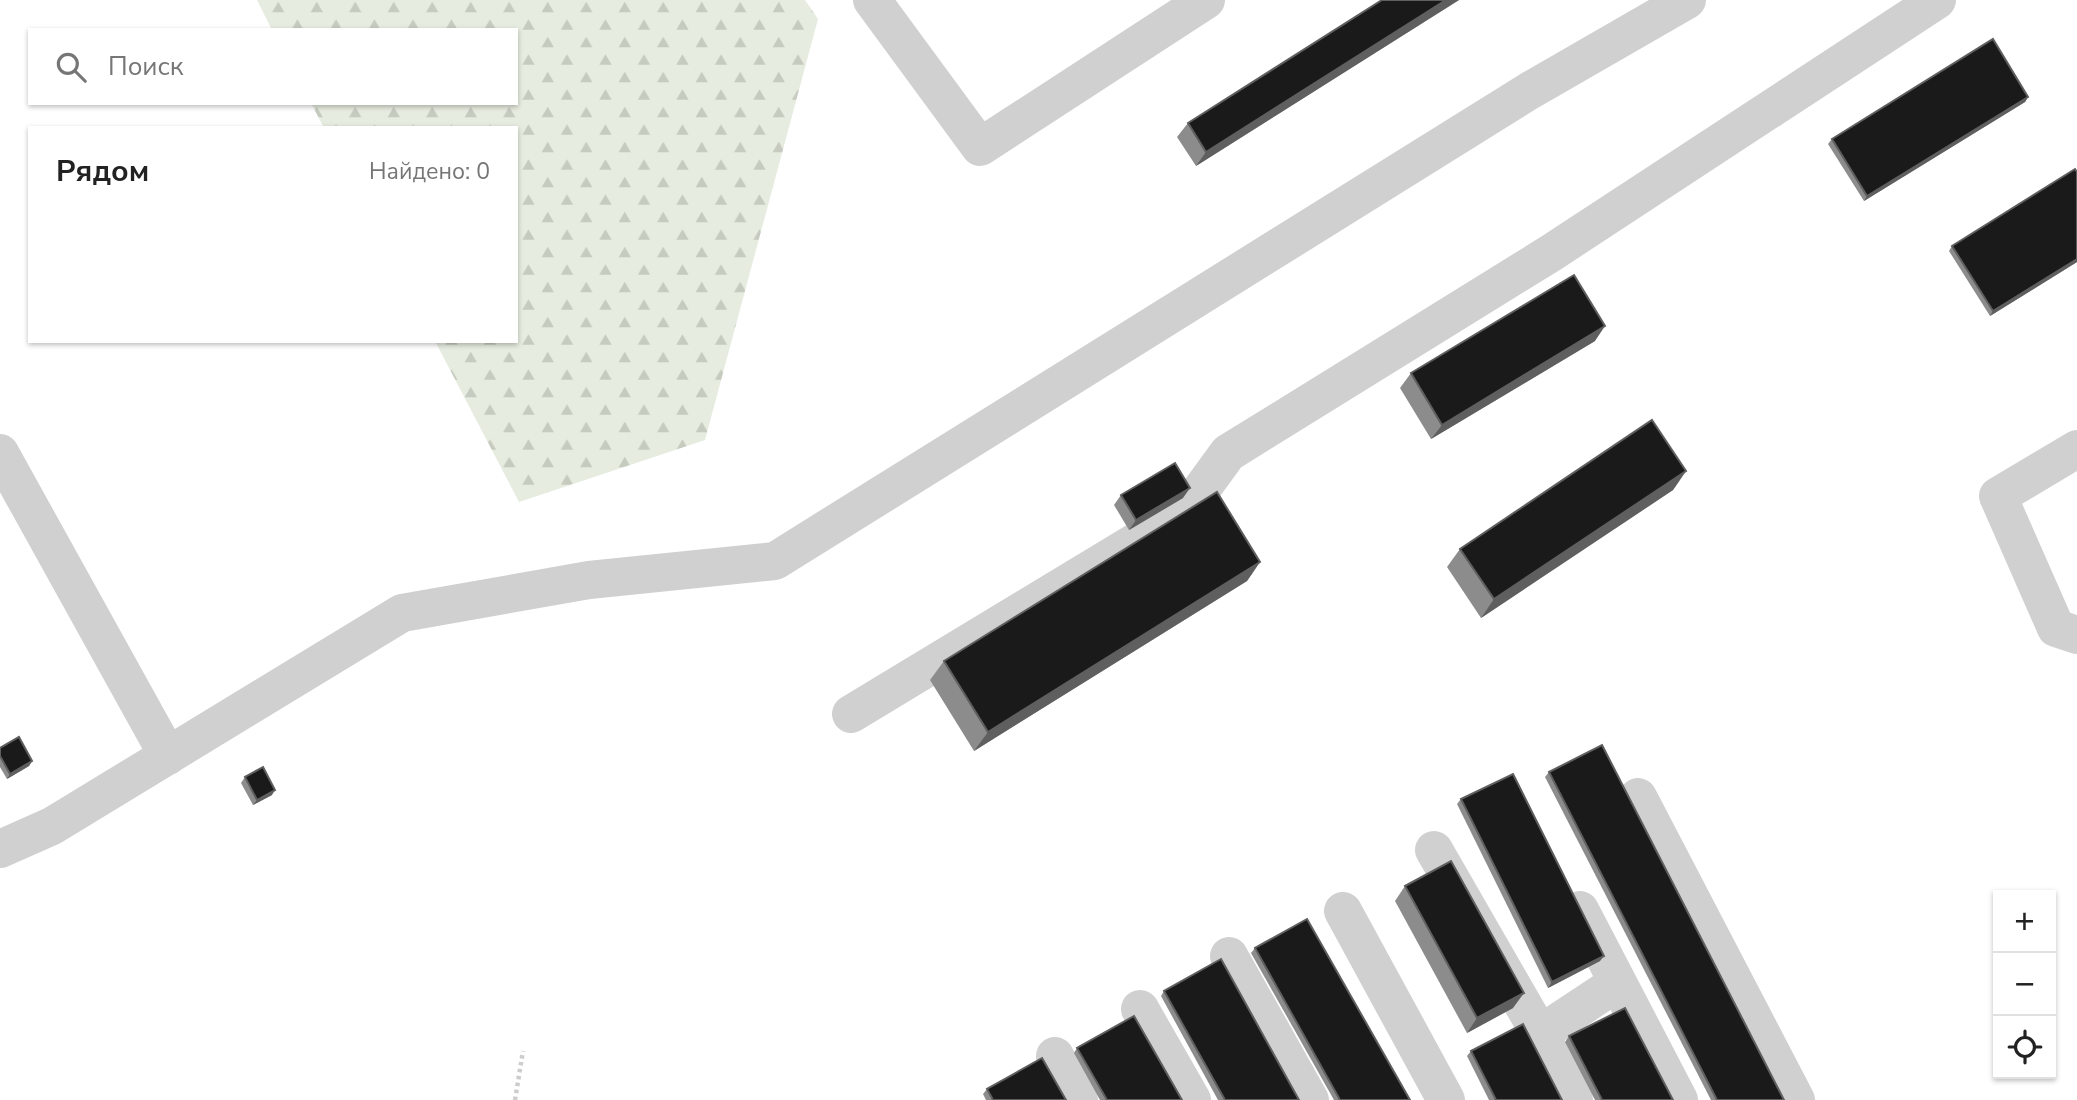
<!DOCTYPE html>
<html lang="ru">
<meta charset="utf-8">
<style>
:root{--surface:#fff;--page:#f2f2f2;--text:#222;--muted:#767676;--line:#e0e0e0}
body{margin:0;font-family:"Nunito Sans",sans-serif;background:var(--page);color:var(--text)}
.controls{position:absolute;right:21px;bottom:21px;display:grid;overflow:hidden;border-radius:0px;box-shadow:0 2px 5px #0004}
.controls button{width:63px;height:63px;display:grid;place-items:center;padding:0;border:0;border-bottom:2px solid var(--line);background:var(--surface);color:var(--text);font:35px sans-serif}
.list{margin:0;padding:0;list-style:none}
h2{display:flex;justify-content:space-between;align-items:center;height:91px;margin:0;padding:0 28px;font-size:30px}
h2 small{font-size:23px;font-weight:400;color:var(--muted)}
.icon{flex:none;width:38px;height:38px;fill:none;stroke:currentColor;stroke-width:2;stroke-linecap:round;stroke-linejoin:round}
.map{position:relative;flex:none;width:2077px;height:1100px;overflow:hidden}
.search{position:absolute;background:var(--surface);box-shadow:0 2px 5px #0004;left:28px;top:28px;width:490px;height:77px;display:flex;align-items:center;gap:18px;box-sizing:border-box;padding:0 24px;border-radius:0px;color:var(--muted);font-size:26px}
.panel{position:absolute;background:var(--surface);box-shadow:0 2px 5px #0004;left:28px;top:126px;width:490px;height:217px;border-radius:0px}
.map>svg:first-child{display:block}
.forest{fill:url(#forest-firs)}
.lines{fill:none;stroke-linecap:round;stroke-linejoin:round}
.path{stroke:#cdcdcd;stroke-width:4.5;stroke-dasharray:3.5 3.5;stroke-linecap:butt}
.minor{stroke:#d0d0d0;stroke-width:38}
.wall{fill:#8c8c8c}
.shaded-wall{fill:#5f5f5f}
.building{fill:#1a1a1a;stroke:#5f5f5f;stroke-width:2}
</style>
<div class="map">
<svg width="2077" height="1100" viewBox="0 0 2077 1100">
<defs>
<pattern id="forest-firs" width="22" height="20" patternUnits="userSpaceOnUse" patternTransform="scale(1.75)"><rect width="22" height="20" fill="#e6ecdf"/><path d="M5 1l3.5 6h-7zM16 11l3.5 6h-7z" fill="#c6cbc0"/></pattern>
</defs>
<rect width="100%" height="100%" fill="#fff"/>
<polygon class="forest" points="257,0 805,0 818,19 705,440 519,502 435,341 516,341 516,128 324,128 311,103 516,103 516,30 272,30"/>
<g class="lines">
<polyline class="path" points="515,1100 523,1051"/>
<g class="minor">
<polyline points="872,0 980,147 1206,0"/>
<polyline points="2077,449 1998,496 2056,628 2077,635"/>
<polyline points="0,453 168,756"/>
<polyline points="851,714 1185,512 1228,453 1551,253 1937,0"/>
<polyline points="1638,797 1796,1100"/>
<polyline points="0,849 52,826 402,613 589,580 775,561 1529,91 1687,0"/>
<polyline points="1434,850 1540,1034 1574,1100"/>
<polyline points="1580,910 1679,1100"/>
<polyline points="1343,911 1446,1100"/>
<polyline points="1229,956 1310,1100"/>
<polyline points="1140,1009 1192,1100"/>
<polyline points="1540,1034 1617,983"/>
<polyline points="1055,1056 1079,1100"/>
</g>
</g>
<g class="wall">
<polygon points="1382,0 1459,0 1196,166 1177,137 1188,123"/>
<polygon points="2028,97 2025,102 1864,201 1828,144 1832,139"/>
<polygon points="2077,172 2077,262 1990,316 1949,251 1952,246"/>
<polygon points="1595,341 1431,439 1400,388 1411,373"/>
<polygon points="1686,471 1673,490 1481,618 1447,567 1460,549"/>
<polygon points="1121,495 1183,498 1129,530 1114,505"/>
<polygon points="1260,562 1247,581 974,751 930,680 944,661"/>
<polygon points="0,748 32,761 29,766 7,779 0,767"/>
<polygon points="1549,772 1784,1100 1711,1100 1545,777"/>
<polygon points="245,777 272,795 253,805 241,783"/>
<polygon points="1461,799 1600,961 1548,988 1457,804"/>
<polygon points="1405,886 1513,1008 1467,1033 1395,901"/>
<polygon points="1255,948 1410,1100 1334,1100 1251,953"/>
<polygon points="1164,991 1299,1100 1218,1100 1161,996"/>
<polygon points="1569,1036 1673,1100 1595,1100 1565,1042"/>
<polygon points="1077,1048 1182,1100 1100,1100 1074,1053"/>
<polygon points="1471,1051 1562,1100 1489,1100 1467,1056"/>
<polygon points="987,1089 1066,1100 986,1100 983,1094"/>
</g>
<g class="shaded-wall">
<polygon points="1446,0 1459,0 1196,166 1206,152"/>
<polygon points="2028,97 2025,102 1864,201 1867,196"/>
<polygon points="2077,259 2077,262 1990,316 1993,311"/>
<polygon points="1605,326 1595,341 1431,439 1442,425"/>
<polygon points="1686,471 1673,490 1481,618 1494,599"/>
<polygon points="1190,488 1183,498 1129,530 1136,520"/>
<polygon points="1260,562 1247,581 974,751 988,732"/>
<polygon points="32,761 29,766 7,779 10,774"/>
<polygon points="275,790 272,795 253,805 257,800"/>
<polygon points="1604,956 1600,961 1548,988 1552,982"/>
<polygon points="1524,993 1513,1008 1467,1033 1477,1018"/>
</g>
<g class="building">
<polygon points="1382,0 1446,0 1206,152 1188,123"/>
<polygon points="1993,39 2028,97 1867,196 1832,139"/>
<polygon points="2075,169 2077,172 2077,259 1993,311 1952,246"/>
<polygon points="1574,275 1605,326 1442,425 1411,373"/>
<polygon points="1652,420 1686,471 1494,599 1460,549"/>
<polygon points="1175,463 1190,488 1136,520 1121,495"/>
<polygon points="1217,492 1260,562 988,732 944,661"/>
<polygon points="19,737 32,761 10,774 0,756 0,748"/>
<polygon points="1602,745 1784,1100 1717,1100 1549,772"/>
<polygon points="263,767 275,790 257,800 245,777"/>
<polygon points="1513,774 1604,956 1552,982 1461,799"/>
<polygon points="1451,861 1524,993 1477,1018 1405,886"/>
<polygon points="1307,919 1410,1100 1340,1100 1255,948"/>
<polygon points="1221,959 1299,1100 1225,1100 1164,991"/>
<polygon points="1625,1008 1673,1100 1602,1100 1569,1036"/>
<polygon points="1134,1016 1182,1100 1107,1100 1077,1048"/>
<polygon points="1523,1024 1562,1100 1496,1100 1471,1051"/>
<polygon points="1042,1058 1066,1100 993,1100 987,1089"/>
</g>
</svg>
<div class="controls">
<button>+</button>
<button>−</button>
<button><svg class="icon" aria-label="locate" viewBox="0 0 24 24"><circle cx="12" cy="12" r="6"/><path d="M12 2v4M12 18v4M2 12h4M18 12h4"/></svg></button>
</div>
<div class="search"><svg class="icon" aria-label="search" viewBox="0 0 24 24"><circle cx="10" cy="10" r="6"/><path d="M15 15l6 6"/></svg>Поиск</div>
<section class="panel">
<h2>Рядом<small>Найдено: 0</small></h2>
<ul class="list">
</ul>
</section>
</div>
